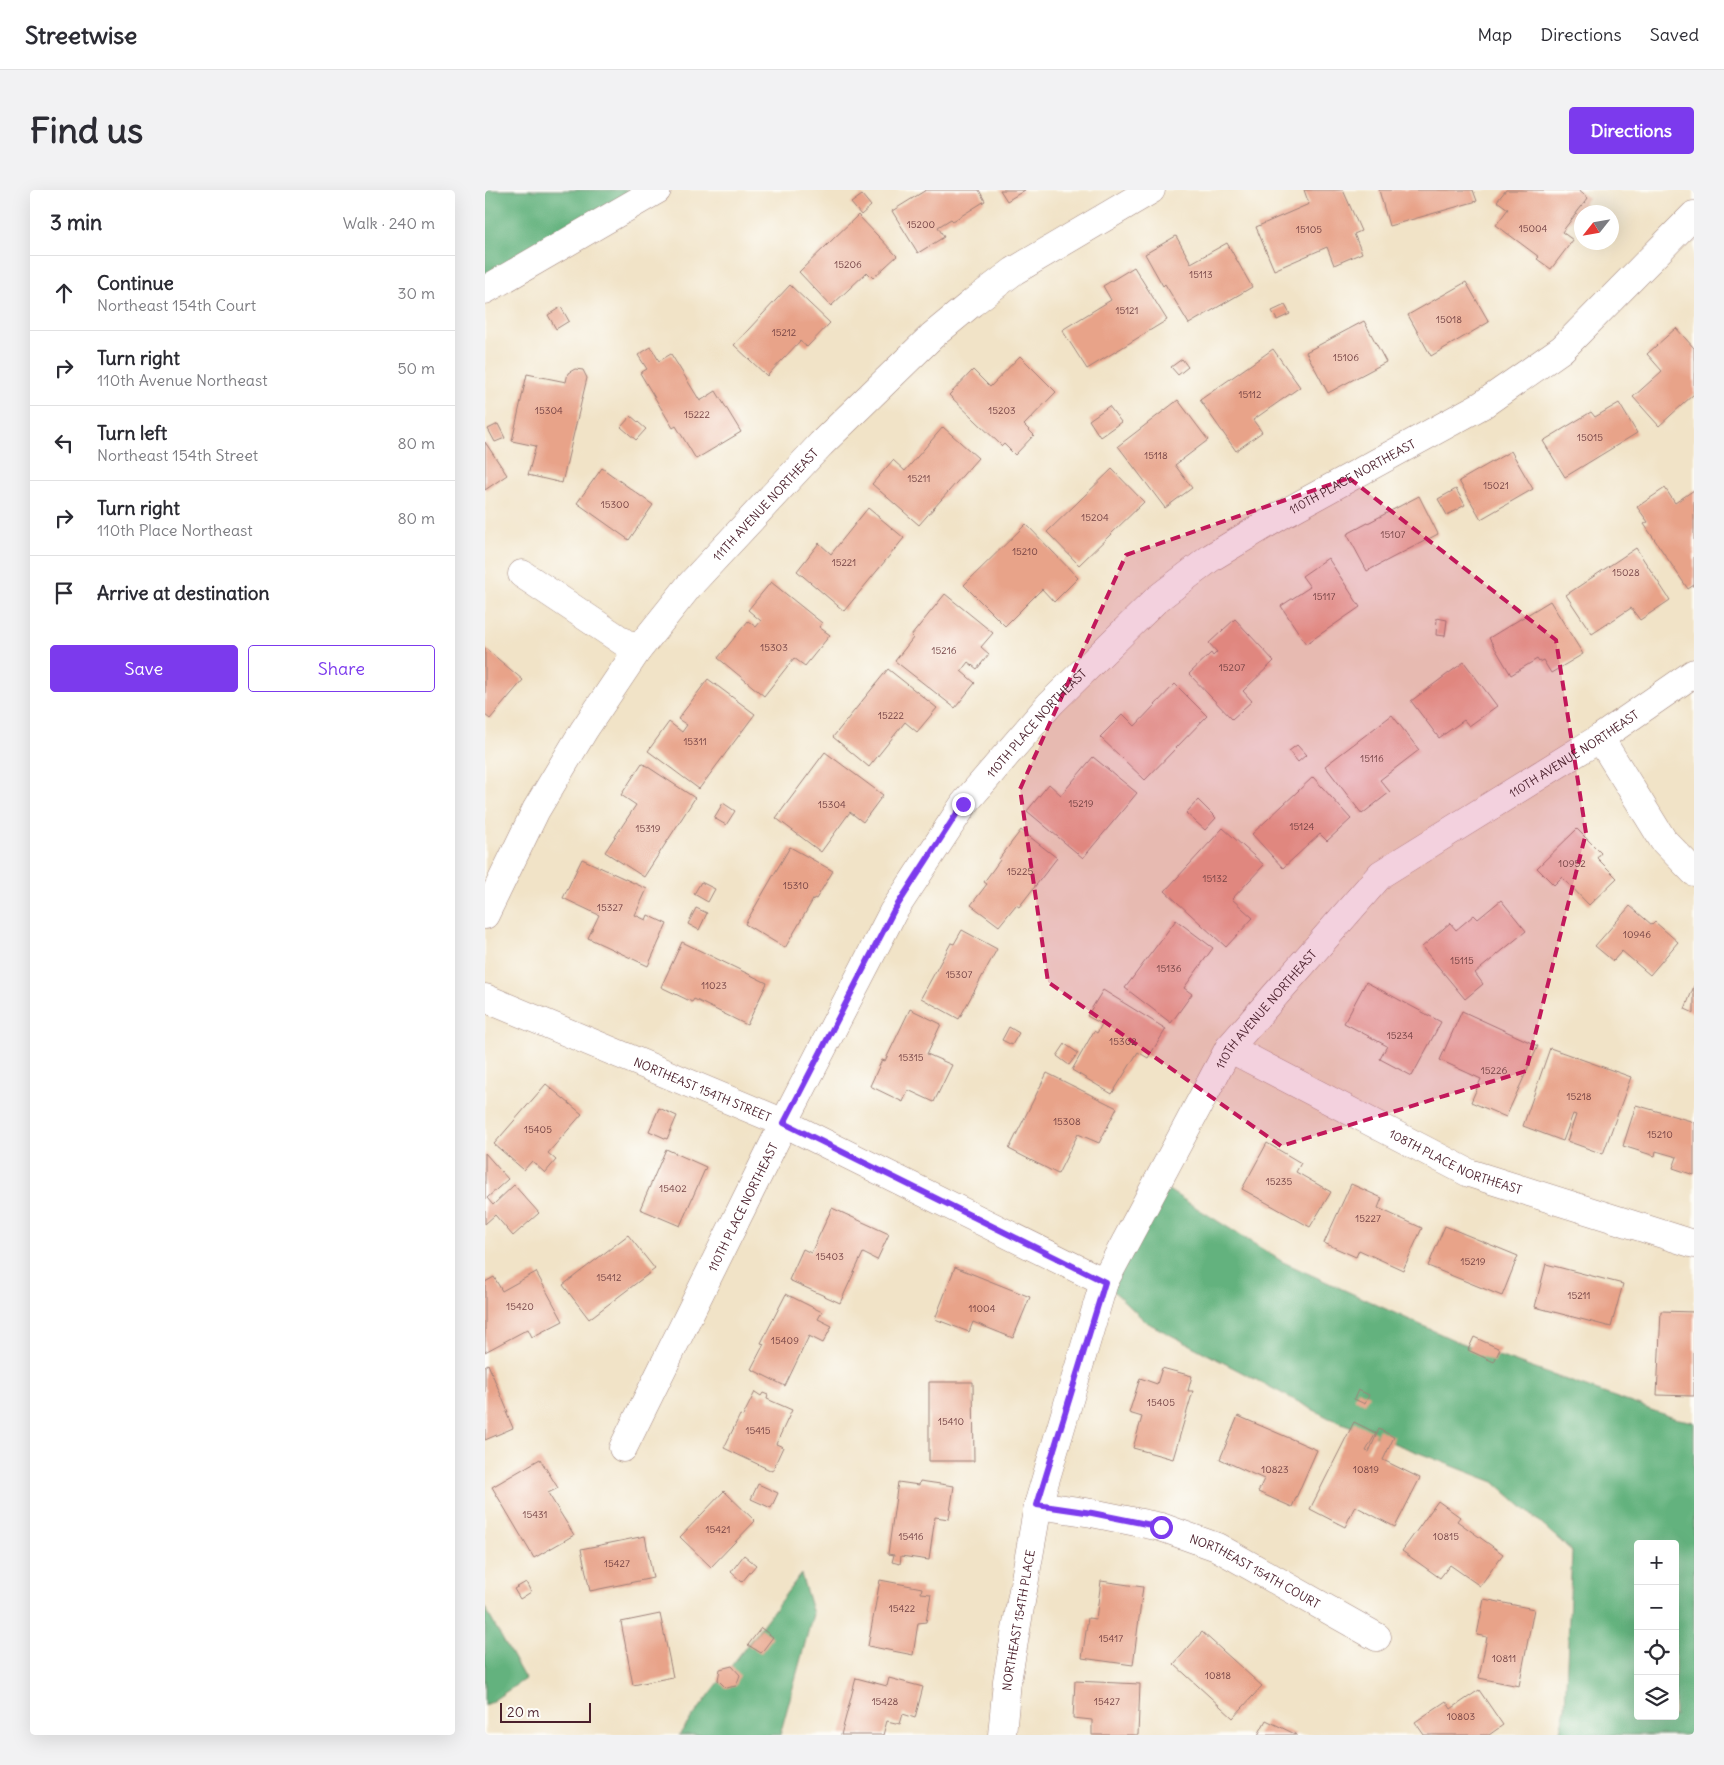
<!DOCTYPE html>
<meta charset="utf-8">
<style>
:root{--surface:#fff;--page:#f2f2f3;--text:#2b2b33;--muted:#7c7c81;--line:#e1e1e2;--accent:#7c3aed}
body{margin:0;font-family:Delius,sans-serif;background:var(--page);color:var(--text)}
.controls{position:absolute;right:15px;bottom:15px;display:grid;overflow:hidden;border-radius:5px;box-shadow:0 5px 20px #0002}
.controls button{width:45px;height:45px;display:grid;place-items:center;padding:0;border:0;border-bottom:1px solid var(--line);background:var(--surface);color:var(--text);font:25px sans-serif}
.compass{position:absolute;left:1089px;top:15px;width:45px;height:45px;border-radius:50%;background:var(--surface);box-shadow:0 5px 20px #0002;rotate:239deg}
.scale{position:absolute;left:15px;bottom:12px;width:91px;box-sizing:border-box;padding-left:5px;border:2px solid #4a1f2b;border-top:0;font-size:14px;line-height:18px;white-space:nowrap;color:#4a1f2b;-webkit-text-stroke:4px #fdfcf7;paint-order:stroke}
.stop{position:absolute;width:15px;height:15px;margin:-11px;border:4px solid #7c3aed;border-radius:50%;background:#fff}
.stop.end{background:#7c3aed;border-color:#fff;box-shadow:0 1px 5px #0008}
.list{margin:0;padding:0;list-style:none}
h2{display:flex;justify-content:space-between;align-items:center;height:65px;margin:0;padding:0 20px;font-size:21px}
h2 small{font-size:16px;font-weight:400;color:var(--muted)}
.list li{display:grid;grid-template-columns:32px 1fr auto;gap:15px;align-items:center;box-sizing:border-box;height:75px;padding:0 20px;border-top:1px solid var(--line)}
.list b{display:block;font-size:19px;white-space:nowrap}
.list p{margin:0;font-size:16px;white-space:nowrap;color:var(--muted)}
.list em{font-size:16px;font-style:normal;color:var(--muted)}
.actions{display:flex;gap:10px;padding:15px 20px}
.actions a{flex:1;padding:11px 0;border:1px solid var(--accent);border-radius:5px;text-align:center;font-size:18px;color:var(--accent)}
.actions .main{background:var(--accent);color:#fff}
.icon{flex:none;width:28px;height:28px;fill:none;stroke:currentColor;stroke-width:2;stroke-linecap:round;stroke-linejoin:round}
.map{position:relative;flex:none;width:1209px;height:1545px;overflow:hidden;border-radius:5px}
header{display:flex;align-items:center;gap:30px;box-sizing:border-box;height:70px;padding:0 25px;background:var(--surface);border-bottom:1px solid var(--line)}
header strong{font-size:24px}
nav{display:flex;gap:28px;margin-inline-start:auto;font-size:18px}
.intro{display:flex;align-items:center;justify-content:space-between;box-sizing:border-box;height:120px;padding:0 30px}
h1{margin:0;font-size:35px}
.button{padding:12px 22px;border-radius:5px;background:var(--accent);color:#fff;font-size:18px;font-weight:700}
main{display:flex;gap:30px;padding:0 30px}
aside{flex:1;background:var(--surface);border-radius:5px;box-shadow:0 5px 20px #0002}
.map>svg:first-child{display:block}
.forest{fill:#64b27e;stroke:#576854;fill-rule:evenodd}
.building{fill:#e8a389}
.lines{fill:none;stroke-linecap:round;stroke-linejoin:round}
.street-casing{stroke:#9e8179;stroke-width:29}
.street{stroke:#fff;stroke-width:28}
.route{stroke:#7c3aed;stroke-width:6}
.marked{fill:#c2185b;fill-opacity:0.2;stroke:#c2185b;stroke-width:4;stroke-dasharray:10 6;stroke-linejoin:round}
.labels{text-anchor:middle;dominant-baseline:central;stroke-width:4;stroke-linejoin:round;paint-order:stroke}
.number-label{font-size:10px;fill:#724042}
.street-label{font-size:12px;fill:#4a1f2b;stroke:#fdfcf7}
</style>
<header>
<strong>Streetwise</strong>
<nav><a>Map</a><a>Directions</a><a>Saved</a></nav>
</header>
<div class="intro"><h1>Find us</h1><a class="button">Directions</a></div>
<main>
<aside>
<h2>3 min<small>Walk · 240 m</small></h2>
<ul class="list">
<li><svg class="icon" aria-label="ahead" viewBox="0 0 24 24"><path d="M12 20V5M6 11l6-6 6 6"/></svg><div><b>Continue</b><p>Northeast 154th Court</p></div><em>30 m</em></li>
<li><svg class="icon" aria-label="right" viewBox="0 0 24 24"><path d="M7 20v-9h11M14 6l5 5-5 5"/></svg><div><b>Turn right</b><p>110th Avenue Northeast</p></div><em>50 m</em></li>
<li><svg class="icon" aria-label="left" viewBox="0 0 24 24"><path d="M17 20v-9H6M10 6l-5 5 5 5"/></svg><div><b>Turn left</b><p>Northeast 154th Street</p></div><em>80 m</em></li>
<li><svg class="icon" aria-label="right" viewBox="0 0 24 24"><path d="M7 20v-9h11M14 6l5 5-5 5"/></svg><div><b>Turn right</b><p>110th Place Northeast</p></div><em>80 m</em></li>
<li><svg class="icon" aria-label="arrive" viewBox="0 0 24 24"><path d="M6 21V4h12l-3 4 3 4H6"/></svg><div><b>Arrive at destination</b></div></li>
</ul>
<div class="actions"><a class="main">Save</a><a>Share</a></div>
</aside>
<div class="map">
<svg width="1209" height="1545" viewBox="0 0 1209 1545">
<rect width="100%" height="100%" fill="#fdfcf7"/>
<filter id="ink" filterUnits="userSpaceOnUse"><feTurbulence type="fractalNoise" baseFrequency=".02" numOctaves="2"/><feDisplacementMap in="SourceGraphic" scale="10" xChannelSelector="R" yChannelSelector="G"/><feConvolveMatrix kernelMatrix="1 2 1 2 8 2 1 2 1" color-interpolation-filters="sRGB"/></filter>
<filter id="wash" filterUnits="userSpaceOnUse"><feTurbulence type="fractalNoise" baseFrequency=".0096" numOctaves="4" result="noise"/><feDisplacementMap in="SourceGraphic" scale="20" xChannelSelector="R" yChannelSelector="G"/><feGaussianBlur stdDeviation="1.12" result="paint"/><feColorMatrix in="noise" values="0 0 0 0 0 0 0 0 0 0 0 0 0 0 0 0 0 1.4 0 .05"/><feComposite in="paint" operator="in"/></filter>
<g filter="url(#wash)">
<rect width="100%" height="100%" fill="#f1e3c7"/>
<g class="forest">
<polygon points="0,0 172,0 0,100"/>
<path d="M 672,993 L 798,1072 L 971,1151 L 1189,1228 L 1209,1232 L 1209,1545 L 1074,1545 L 1080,1518 L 1087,1361 L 1009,1292 L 844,1228 L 661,1132 L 619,1092 ZM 1153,1354 L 1190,1354 L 1190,1526 L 1153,1526 Z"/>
<polygon points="316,1384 328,1424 295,1545 194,1545"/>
<polygon points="0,1418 40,1489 0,1516"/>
</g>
<g id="blocks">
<g class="building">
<polygon points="441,0 494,0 500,11 468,31 466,29 453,37 459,47 433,63 407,21"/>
<polygon points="515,0 540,0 522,11"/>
<polygon points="819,0 858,0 876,41 869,44 877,63 849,75 842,57 789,80 771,37 824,14"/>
<polygon points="894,0 988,0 992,11 904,36"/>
<polygon points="1021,0 1093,0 1103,8 1077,42 1088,50 1066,79 1052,69 1054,67 1011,35 1023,19 1012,11"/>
<polygon points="377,5 386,16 376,25 366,13"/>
<polygon points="373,25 412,66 388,88 382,82 346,116 314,82"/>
<polygon points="691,46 706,73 742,53 767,97 704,134 680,94 678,96 660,64"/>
<polygon points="649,77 682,130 602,179 577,140 626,110 618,96"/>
<polygon points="981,92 1004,132 946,166 923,125"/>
<polygon points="305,95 345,133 322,157 315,151 282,186 249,155"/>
<polygon points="800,115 805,124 792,130 787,121"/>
<polygon points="76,117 84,131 71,139 63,125"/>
<polygon points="879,131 901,172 843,203 821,162"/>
<polygon points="1191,138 1209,158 1209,204 1174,236 1148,207 1177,181 1162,164"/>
<polygon points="166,157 174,171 186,164 215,211 231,201 256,242 211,269 191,236 188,238 155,183 162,179 153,165"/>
<polygon points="788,159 815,197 768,230 777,242 751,261 715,210"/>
<polygon points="535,166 571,202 539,235 549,245 530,265 519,254 517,256 464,205 488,180 505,197"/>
<polygon points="697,169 703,177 693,185 686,177"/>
<polygon points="90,179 98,180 102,188 77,293 43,285 51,256 27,251 42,184 81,192 83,183"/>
<polygon points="693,210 723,250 690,275 707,298 680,318 633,256"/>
<polygon points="1134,213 1152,243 1080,287 1058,251 1106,222 1110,227"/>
<polygon points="624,216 636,232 615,247 604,230"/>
<polygon points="146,226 161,239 151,250 136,237"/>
<polygon points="13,234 20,248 10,252 3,239"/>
<polygon points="458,237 493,268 434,335 387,294 408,270 420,281"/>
<polygon points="0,252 22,285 0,300"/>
<polygon points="1026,261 1048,299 996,329 974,291"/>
<polygon points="117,278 168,315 144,350 92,313"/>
<polygon points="627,279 659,312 594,375 562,342"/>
<polygon points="1180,298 1190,313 1209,300 1209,395 1203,399 1159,334 1163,332 1152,317"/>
<polygon points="971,299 980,315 962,325 953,309"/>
<polygon points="934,306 953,344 882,381 862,344"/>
<polygon points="383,318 419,348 359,421 312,381 334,353 346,364"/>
<polygon points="541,334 593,388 569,412 557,399 520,436 479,395"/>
<polygon points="1151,358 1185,410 1155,430 1146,418 1107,444 1081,405"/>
<polygon points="843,368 875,417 821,454 796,416 825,397 817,386"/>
<polygon points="286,392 337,433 334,437 345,445 320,476 309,468 279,506 233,468 263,431 271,437 276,431 263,420"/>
<polygon points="460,404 508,443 496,457 504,464 492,479 483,472 476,481 490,493 470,518 410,471 428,448 426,446"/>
<polygon points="1065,411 1098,464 1066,483 1058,470 1054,472 1052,469 1026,485 1004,448"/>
<polygon points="952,428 962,430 960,446 951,445"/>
<polygon points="750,429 789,471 758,501 767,511 747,529 704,484 726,463 728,466 732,462 724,453"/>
<polygon points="0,458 38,490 5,529 0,525"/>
<polygon points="979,472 1012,516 984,536 979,530 954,548 926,511"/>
<polygon points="403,479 452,518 432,542 420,532 384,577 348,547"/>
<polygon points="223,489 270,524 214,599 163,561 184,532 197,542 202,535 193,529"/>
<polygon points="690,494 722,526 660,590 615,547 638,524 650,536"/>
<polygon points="907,525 934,560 895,590 905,602 877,624 840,576"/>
<polygon points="812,555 821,565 813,572 804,561"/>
<polygon points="340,562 398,605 378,632 365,622 336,662 291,628"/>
<polygon points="608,567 652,603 598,668 542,621 564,594 576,605"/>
<polygon points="157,573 210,608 159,687 120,662 151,615 136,605"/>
<polygon points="828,587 866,629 842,651 835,644 798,678 767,644"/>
<polygon points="713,610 731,628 720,640 701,623"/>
<polygon points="238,613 250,621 241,635 229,628"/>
<polygon points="738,638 779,675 747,709 768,728 741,757 680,701"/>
<polygon points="1092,639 1116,663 1112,668 1132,688 1104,715 1077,687 1069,695 1052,678"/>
<polygon points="536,640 572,668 534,717 531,715 514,736 486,715 502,694 499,692 515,670 514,669"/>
<polygon points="305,657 348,681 331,709 329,708 300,758 260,734"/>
<polygon points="97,669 162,699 150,725 161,730 163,725 182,734 163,776 103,748 114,725 78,708"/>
<polygon points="216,692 230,699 223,712 209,704"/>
<polygon points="1016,710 1041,741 990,783 998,794 980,809 937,757 965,733 971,740 989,725 993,729"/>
<polygon points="1145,716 1167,735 1170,732 1193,752 1165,785 1137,761 1128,771 1110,756"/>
<polygon points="211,718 222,723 214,740 203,734"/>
<polygon points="691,730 728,758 699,798 707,804 686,833 640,798"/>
<polygon points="477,740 512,759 474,829 436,808 466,753 469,754"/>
<polygon points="197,752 282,793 262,835 209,809 207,812 176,797"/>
<polygon points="881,792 956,832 927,886 895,869 902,856 859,833"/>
<polygon points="1209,796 1209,823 1200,819"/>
<polygon points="618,800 681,839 663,868 653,862 627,904 587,880 609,841 612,843 617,834 602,826"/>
<polygon points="425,819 456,834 442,864 467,875 449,912 423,900 418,912 385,896 397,870 400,871"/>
<polygon points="977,821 1053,856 1021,927 986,912 996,889 955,870"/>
<polygon points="524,837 534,843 527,855 517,850"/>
<polygon points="580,854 593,863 584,875 572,866"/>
<polygon points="1065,858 1146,887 1118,964 1082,951 1091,925 1088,924 1078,951 1038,936"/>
<polygon points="562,883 632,918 614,953 593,944 573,984 524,959"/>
<polygon points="61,894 97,924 63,963 71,970 60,983 47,971 39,980 9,954"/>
<polygon points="1151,915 1209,932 1209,985 1188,978 1192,967 1171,961 1170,966 1138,956"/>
<polygon points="174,918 192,926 182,949 164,941"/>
<polygon points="782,953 816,973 811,982 846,1002 825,1037 757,999"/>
<polygon points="181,959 221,977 195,1036 155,1019"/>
<polygon points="0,963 23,989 2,1008 8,1015 29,995 54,1023 28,1046 10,1025 0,1034"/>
<polygon points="866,994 897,1008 893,1018 937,1038 918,1080 874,1060 871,1067 839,1053"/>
<polygon points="347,1018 404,1044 392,1070 378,1063 355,1113 304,1090 318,1059 326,1063"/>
<polygon points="960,1036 1033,1066 1017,1106 943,1076"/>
<polygon points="143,1045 170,1079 104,1129 78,1095"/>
<polygon points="1061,1074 1138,1094 1126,1137 1050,1117"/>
<polygon points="470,1077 545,1107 528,1148 488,1132 484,1142 450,1129"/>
<polygon points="51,1082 78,1131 47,1147 43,1139 0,1162 0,1092 9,1087 17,1101"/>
<polygon points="301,1104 337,1122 333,1129 347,1136 338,1153 324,1146 300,1196 266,1179 279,1154 276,1153"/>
<polygon points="1176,1121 1209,1122 1209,1206 1172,1205"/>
<polygon points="989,1147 1015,1159 1009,1172 983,1160"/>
<polygon points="3,1174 23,1222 21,1222 28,1238 0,1250 0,1176"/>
<polygon points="677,1178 707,1186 703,1201 708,1201 688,1269 648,1258 657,1227 644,1223 655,1188 672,1194"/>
<polygon points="444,1192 488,1192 489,1271 444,1271"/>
<polygon points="873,1200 884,1205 880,1214 869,1209"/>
<polygon points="270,1202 276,1206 278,1203 283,1205 282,1209 307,1220 291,1254 298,1257 287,1281 239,1258 255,1225 258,1226"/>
<polygon points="753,1226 832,1260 807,1317 773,1302 779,1289 735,1269"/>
<polygon points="869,1232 891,1243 881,1261 884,1262 894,1239 909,1247 898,1270 935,1288 910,1337 870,1316 860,1337 825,1319"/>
<polygon points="55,1269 73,1298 63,1303 89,1345 49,1368 7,1297"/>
<polygon points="435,1291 469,1296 464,1329 450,1327 444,1370 416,1366 415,1374 407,1372 409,1365 403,1364 413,1292 434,1295"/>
<polygon points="273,1294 293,1303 286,1318 266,1309"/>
<polygon points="239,1301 270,1331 226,1377 195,1347"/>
<polygon points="953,1311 975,1327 972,1331 1018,1364 995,1396 965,1375 955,1388 917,1361"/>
<polygon points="160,1346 168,1388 105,1401 96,1359"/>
<polygon points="259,1365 271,1375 257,1392 246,1382"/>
<polygon points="395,1390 437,1398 436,1403 446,1404 441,1432 433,1433 428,1465 383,1456"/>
<polygon points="616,1391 658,1397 648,1475 597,1468 603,1428 611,1429"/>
<polygon points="41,1392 46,1402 35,1409 29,1399"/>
<polygon points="999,1409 1049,1419 1034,1496 994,1488 1002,1447 992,1445"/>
<polygon points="175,1424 188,1487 148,1495 136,1432"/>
<polygon points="276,1438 288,1447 276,1463 263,1455"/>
<polygon points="717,1442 777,1496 748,1528 689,1474"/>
<polygon points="247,1476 255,1485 251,1496 241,1498 233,1490 235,1479"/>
<polygon points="371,1488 402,1496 404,1488 438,1497 430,1528 418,1524 415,1534 402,1531 398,1545 356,1545"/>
<polygon points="590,1491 655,1494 653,1545 607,1545 607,1530 588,1528"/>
<polygon points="994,1500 1018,1535 1004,1545 939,1545 930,1532 961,1511 966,1519"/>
<polygon points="781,1530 812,1545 773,1545"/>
</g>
</g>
</g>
<g filter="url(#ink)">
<use href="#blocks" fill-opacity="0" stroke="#9e8179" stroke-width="1"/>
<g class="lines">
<g class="street-casing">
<g id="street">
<polyline points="0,100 172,0"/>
<polyline points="37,384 152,461"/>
<polyline points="1115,548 1178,650 1209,682"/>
<path id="s1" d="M 0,725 L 51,620 L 99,540 L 152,461 L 204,396 L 336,254 L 447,146 L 487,113 L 529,81 L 666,0"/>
<path id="s2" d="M 0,808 L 299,933 L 619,1092"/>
<path id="s3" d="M 744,858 L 984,983 L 1209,1054"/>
<path id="s4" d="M 138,1258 L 299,933 L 408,722 L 479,614 L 565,514 L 672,409 L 727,367 L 798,324 L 997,215 L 1077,159 L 1209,25"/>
<path id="s5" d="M 553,1315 L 607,1323 L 676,1337 L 732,1357 L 892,1447"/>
<path id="s6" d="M 517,1545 L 522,1491 L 553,1315 L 619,1092 L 744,858 L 896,684 L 1115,548 L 1209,483"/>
</g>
</g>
<use href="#street" class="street"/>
</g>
</g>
<g class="lines" filter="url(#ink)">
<polyline class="route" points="478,614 408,722 299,933 620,1092 552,1315 607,1323 676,1337"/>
</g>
<path class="marked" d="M 864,288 L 1071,450 L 1101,643 L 1041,881 L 796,956 L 563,792 L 535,599 L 641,365 Z"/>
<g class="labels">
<g class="number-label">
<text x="436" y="34">15200</text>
<text x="1048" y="38">15004</text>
<text x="824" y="39">15105</text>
<text x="363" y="74">15206</text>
<text x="716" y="84">15113</text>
<text x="642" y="120">15121</text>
<text x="964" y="129">15018</text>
<text x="299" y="142">15212</text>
<text x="861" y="167">15106</text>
<text x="765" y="204">15112</text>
<text x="64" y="220">15304</text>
<text x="517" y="220">15203</text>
<text x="212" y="224">15222</text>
<text x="1105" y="247">15015</text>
<text x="671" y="265">15118</text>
<text x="434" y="288">15211</text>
<text x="1011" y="295">15021</text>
<text x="130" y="314">15300</text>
<text x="610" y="327">15204</text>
<text x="908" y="344">15107</text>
<text x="540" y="361">15210</text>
<text x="359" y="372">15221</text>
<text x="1141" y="382">15028</text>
<text x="839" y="406">15117</text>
<text x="289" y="457">15303</text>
<text x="459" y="460">15216</text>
<text x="747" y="477">15207</text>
<text x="406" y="525">15222</text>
<text x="210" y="551">15311</text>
<text x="887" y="568">15116</text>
<text x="596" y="613">15219</text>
<text x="347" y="614">15304</text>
<text x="817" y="636">15124</text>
<text x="163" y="638">15319</text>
<text x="1087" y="673">10952</text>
<text x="535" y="681">15225</text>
<text x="730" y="688">15132</text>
<text x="311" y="695">15310</text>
<text x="125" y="717">15327</text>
<text x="1152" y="744">10946</text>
<text x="977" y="770">15115</text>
<text x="684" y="778">15136</text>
<text x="474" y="784">15307</text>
<text x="229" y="795">11023</text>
<text x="915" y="845">15234</text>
<text x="638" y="851">15302</text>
<text x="426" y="867">15315</text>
<text x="1009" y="880">15226</text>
<text x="1094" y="906">15218</text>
<text x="582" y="931">15308</text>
<text x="53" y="939">15405</text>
<text x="1175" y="944">15210</text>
<text x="794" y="991">15235</text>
<text x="188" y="998">15402</text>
<text x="883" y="1028">15227</text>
<text x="345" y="1066">15403</text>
<text x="988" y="1071">15219</text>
<text x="124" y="1087">15412</text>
<text x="1094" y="1105">15211</text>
<text x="35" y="1116">15420</text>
<text x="497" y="1118">11004</text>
<text x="300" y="1150">15409</text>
<text x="676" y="1212">15405</text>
<text x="466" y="1231">15410</text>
<text x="273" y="1240">15415</text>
<text x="790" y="1279">10823</text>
<text x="881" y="1279">10819</text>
<text x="50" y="1324">15431</text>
<text x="233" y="1339">15421</text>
<text x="426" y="1346">15416</text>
<text x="961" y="1346">10815</text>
<text x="132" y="1373">15427</text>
<text x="417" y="1418">15422</text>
<text x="626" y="1448">15417</text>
<text x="1019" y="1468">10811</text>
<text x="733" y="1485">10818</text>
<text x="400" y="1511">15428</text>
<text x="622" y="1511">15427</text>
<text x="976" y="1526">10803</text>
</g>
<g class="street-label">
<text stroke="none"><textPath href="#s4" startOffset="1242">110TH PLACE NORTHEAST</textPath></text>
<text stroke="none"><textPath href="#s1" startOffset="500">111TH AVENUE NORTHEAST</textPath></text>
<text stroke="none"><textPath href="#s4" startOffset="838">110TH PLACE NORTHEAST</textPath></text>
<text stroke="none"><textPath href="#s6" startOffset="1189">110TH AVENUE NORTHEAST</textPath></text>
<text stroke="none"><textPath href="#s6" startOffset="784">110TH AVENUE NORTHEAST</textPath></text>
<text stroke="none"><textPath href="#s2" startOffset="236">NORTHEAST 154TH STREET</textPath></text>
<text stroke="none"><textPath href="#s3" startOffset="254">108TH PLACE NORTHEAST</textPath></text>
<text stroke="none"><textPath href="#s4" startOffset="269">110TH PLACE NORTHEAST</textPath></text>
<text stroke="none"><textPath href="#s5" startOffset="229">NORTHEAST 154TH COURT</textPath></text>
<text stroke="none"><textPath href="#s6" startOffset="116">NORTHEAST 154TH PLACE</textPath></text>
</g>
</g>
</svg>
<div class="controls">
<button>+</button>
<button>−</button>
<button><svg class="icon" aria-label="locate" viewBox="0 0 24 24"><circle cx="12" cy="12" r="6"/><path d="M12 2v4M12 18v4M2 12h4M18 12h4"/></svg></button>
<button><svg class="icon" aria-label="layers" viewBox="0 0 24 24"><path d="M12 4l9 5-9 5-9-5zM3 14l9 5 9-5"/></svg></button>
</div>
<svg class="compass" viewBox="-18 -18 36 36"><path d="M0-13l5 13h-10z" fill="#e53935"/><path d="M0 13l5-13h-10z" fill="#7c7c81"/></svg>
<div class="scale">20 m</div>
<div class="stop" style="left:676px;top:1337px"></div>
<div class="stop end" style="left:478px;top:614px"></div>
</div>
</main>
